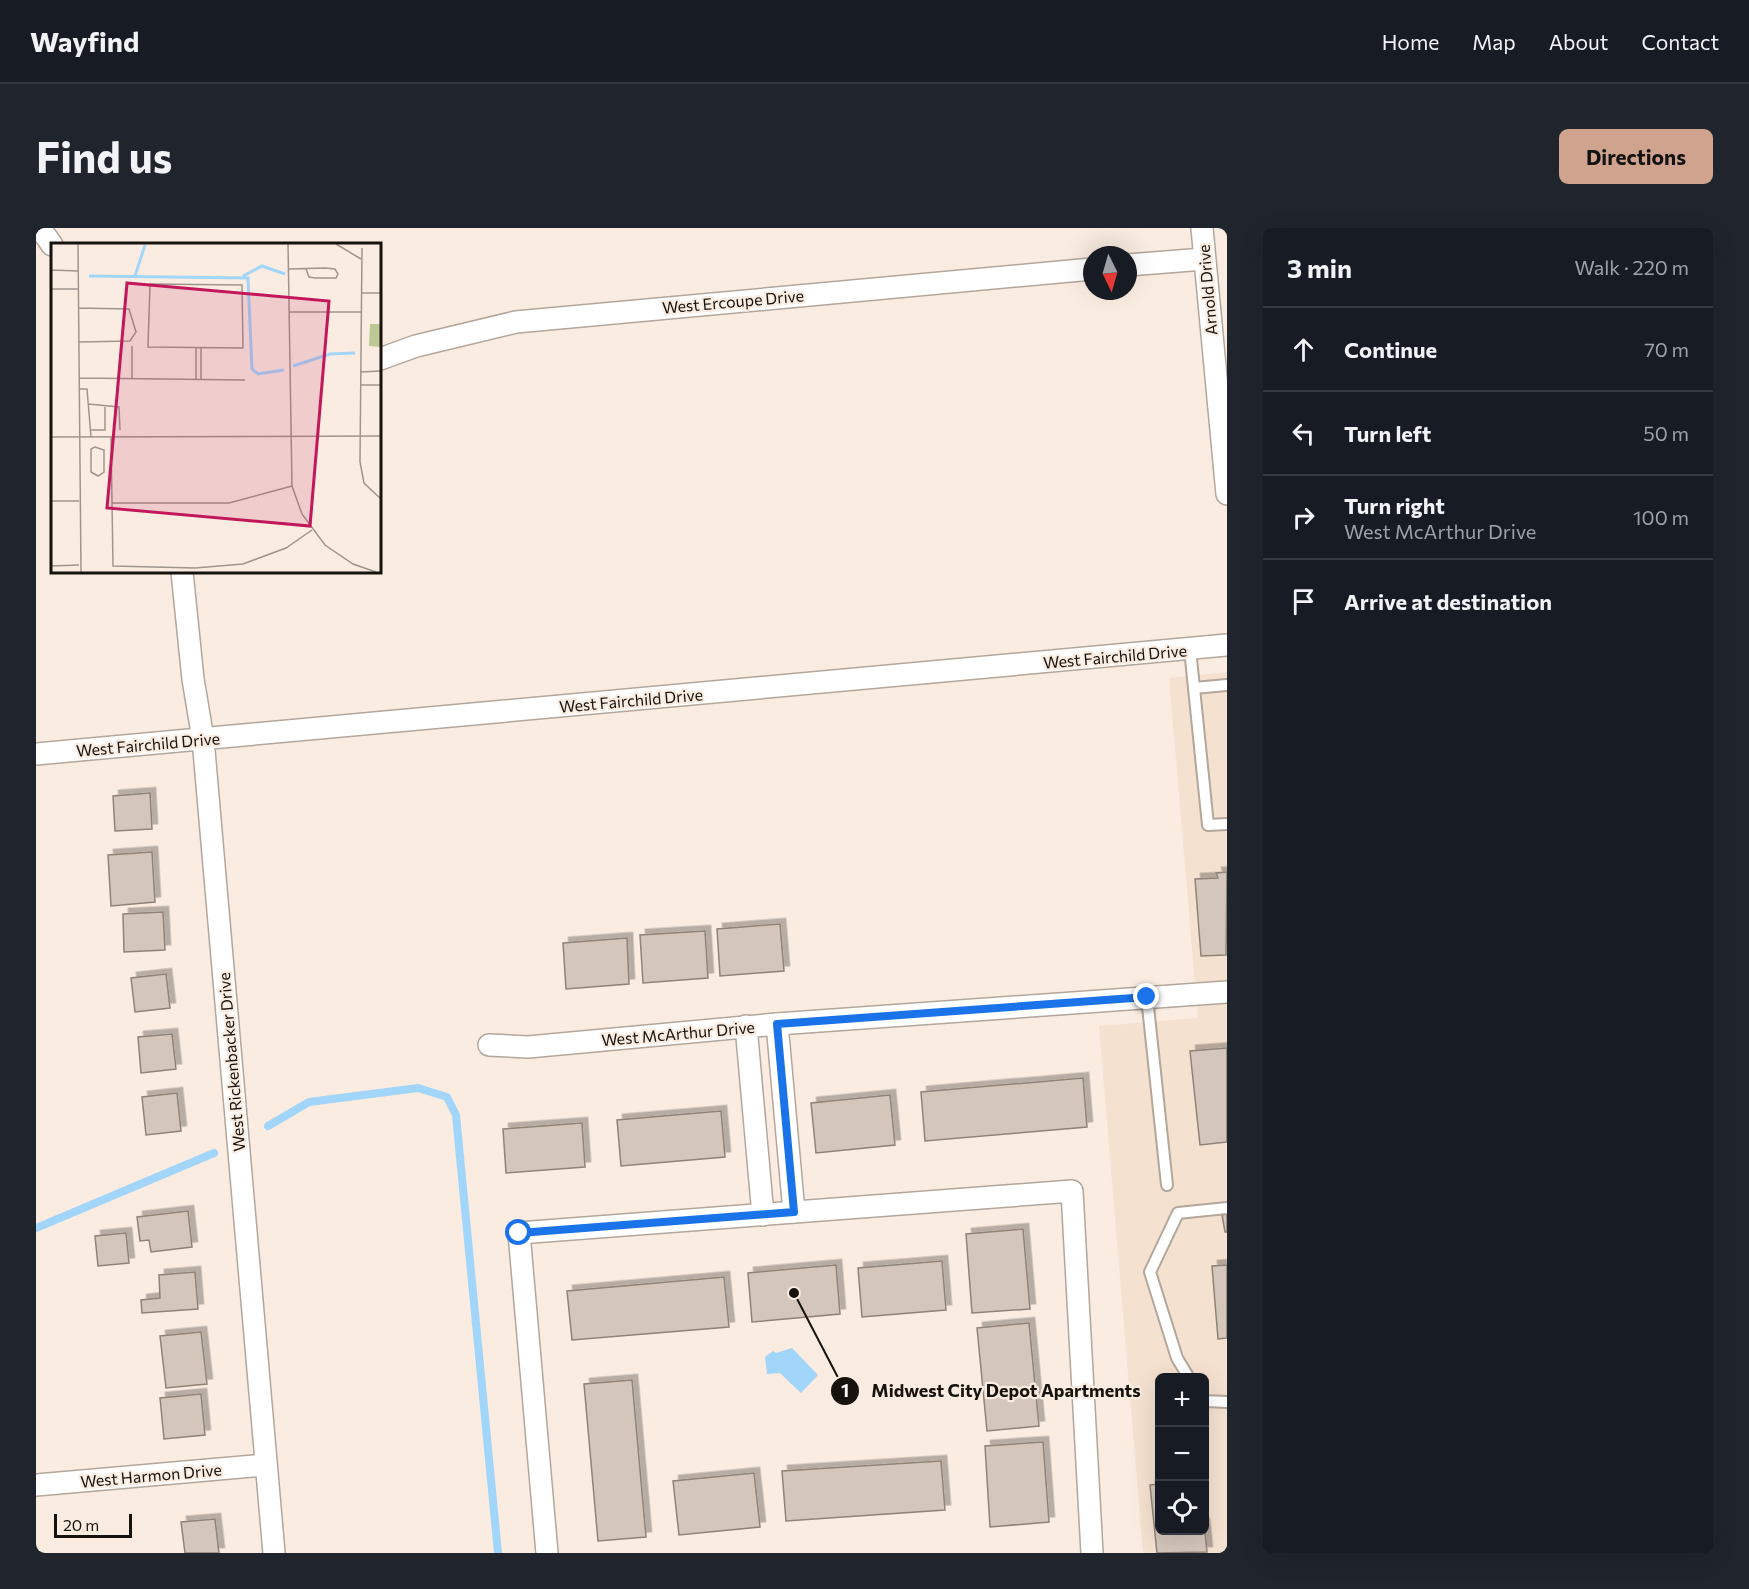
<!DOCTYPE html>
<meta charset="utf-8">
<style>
:root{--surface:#171b24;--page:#20242c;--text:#f1f3f6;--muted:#9ea1a6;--line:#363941;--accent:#cfa38e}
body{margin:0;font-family:Commissioner,sans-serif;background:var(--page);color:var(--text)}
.controls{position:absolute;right:18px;bottom:18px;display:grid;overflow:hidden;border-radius:9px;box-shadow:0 6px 24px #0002}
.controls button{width:54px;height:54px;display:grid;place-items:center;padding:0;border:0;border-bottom:2px solid var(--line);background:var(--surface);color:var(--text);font:30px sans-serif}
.compass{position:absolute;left:1047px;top:18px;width:54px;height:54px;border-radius:50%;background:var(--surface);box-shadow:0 6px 24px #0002;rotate:175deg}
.scale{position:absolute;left:18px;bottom:15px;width:78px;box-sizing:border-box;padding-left:6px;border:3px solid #16120e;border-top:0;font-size:16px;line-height:21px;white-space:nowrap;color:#16120e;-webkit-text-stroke:4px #faece1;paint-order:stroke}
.stop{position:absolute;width:18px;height:18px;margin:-14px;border:4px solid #1a73e8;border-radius:50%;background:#fff}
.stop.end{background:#1a73e8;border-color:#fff;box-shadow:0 2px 6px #0008}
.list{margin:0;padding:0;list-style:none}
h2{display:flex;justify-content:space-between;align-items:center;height:78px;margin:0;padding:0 24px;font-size:26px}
h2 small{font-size:20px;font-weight:400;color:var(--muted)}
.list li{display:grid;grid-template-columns:39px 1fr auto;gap:18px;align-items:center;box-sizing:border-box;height:84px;padding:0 24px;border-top:2px solid var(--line)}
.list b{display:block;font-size:22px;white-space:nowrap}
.list p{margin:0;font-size:20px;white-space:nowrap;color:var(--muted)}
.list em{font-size:20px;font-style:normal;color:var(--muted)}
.icon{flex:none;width:33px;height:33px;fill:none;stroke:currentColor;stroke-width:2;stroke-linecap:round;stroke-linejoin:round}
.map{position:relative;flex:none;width:1191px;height:1325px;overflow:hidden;border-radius:9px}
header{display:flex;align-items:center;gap:36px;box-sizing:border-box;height:84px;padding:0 30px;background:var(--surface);border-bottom:2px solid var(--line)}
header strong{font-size:28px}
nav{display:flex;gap:33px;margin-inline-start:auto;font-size:21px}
.intro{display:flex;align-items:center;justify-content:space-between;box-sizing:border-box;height:144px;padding:0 36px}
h1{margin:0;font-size:42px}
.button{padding:15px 27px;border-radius:9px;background:var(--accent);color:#111;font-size:21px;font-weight:700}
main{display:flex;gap:36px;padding:0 36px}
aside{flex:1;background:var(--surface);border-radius:9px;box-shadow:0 6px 24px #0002}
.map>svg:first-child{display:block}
.built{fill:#f5e1d0;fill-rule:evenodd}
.water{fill:#a2d5fa}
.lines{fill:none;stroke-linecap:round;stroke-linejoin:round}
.stream{stroke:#a2d5fa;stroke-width:8}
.building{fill:#d4c6bb;stroke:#8f8378;stroke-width:1.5;filter:url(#shadow)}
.service-casing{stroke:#b3a69b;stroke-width:14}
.minor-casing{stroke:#b3a69b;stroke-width:24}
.service{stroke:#fff;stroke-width:10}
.minor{stroke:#fff;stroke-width:21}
.route{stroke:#1a73e8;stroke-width:8}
.labels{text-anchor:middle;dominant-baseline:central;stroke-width:4.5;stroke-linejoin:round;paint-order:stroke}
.street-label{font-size:16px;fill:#16120e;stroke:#faece1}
.inset-river{fill:none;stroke:#a2d5fa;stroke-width:3}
.inset-road{fill:none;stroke:#9f958d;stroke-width:1.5}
.view{fill:#c2185b;fill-opacity:0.15;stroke:#c2185b;stroke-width:3}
.inset-edge{fill:none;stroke:#16120e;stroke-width:3}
.leader{fill:none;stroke:#16120e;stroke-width:2}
.callout-dot{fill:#16120e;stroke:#faece1;stroke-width:2}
.mark-label{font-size:18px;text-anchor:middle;font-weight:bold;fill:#fff}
.callout-label{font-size:18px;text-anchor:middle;font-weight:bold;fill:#16120e;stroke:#faece1;stroke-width:4.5;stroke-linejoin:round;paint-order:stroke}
</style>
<header>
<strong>Wayfind</strong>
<nav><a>Home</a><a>Map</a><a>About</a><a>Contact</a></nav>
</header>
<div class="intro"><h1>Find us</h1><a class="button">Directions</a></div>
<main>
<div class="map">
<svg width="1191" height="1325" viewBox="0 0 1191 1325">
<defs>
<filter id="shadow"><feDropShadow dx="5.5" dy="-5.5" stdDeviation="0" flood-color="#0004"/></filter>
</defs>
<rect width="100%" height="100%" fill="#faece1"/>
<path class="built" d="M 1191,444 L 1191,1325 L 1107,1325 L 1063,798 L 1162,790 L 1133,450 ZM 1124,1150 L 1168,1150 L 1168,1302 L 1124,1302 Z"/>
<polygon class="water" points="756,1120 782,1147 765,1165 744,1145 731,1146 729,1129 737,1123 740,1125"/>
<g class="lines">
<g class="stream">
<polyline points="232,898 273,874 382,860 411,869 420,887 462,1325"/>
<polyline points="0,1000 178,925"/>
</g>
</g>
<g class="building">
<polygon points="114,565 116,601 79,603 77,568"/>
<polygon points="116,624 119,674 75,678 72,627"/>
<polygon points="1191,644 1190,727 1165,728 1159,651 1182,650 1180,645"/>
<polygon points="127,684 129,722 88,724 87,686"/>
<polygon points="744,696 748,743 684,748 681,701"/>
<polygon points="669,703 672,750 607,755 604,707"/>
<polygon points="591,710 593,756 530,761 527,715"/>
<polygon points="130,746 134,780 99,784 95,750"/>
<polygon points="136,806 140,841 105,845 102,809"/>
<polygon points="1191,820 1191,914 1164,917 1154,823"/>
<polygon points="1047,850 1051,899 889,913 885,864"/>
<polygon points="141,865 145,903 110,907 106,869"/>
<polygon points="854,867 859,917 780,925 775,875"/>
<polygon points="685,883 689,929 585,938 581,892"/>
<polygon points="546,895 549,939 470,945 467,901"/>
<polygon points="152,983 156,1019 115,1024 113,1012 104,1013 101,989"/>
<polygon points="1191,986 1191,1004 1189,1004 1186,987"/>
<polygon points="987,1001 994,1081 936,1085 930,1006"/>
<polygon points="90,1005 93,1035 62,1038 59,1008"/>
<polygon points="906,1033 910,1082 826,1089 822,1040"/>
<polygon points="800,1037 804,1086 716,1094 712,1045"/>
<polygon points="1191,1037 1191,1110 1182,1111 1176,1038"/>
<polygon points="159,1044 162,1081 106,1085 105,1072 124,1070 123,1047"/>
<polygon points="688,1049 693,1099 536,1112 531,1063"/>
<polygon points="993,1095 1003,1198 951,1203 941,1100"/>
<polygon points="165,1104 171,1156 130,1160 124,1108"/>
<polygon points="596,1152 610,1309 562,1313 548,1156"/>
<polygon points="165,1166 169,1207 128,1211 124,1170"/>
<polygon points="1007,1214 1013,1294 954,1299 949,1218"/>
<polygon points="905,1233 909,1282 750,1293 746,1243"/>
<polygon points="718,1245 724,1299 643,1307 637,1253"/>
<polygon points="1124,1256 1124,1302 1168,1302 1168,1295 1171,1324 1121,1325 1114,1257"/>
<polygon points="179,1291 183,1325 149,1325 145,1294"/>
</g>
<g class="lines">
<g class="service-casing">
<g id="service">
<polyline points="1154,421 1158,460 1191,457"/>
<polyline points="1158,460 1172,597 1191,596"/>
<polyline points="1111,769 1131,957"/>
<polyline points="1153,1150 1141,1130 1114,1044 1142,985 1191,980"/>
<polyline points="1168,1173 1191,1174"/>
</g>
</g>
<g class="minor-casing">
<g id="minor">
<polyline points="4,0 16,17"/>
<polyline points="1166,0 1191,266"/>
<polyline points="1092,37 1168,31"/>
<polyline points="344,131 380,118 480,94 1056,41"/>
<polyline points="146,344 157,451 167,511 238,1325"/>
<polyline points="0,526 1191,417"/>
<polyline points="741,796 758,984"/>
<polyline points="710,798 727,987"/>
<polyline points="453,817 492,819 741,796 1191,764"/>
<polyline points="0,1257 229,1237"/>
<polyline points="511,1325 483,1005 1036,963 1056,1325"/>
</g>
</g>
<use href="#service" class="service"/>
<use href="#minor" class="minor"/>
</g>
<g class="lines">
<polyline class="route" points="483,1005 758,984 741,796 1111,769"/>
</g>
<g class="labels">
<g class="street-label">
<text transform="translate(1171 62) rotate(-95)">Arnold Drive</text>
<text transform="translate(697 73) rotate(-5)">West Ercoupe Drive</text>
<text transform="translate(1079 428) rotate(-5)">West Fairchild Drive</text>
<text transform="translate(595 472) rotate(-5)">West Fairchild Drive</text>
<text transform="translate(112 516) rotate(-5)">West Fairchild Drive</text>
<text transform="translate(642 805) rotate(-5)">West McArthur Drive</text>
<text transform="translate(195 834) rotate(-95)">West Rickenbacker Drive</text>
<text transform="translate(115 1247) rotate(-5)">West Harmon Drive</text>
</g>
</g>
<g transform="translate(15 15)">
<rect width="330" height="330" fill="#faece1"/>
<path d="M 319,81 L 330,81 L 330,104 L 318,103 Z" fill="#bdc894"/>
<path class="inset-river" d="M 38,33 L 197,35 L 201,126 L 207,131 L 233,127M 84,33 L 94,2M 192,33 L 211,23 L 234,31M 242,123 L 279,111 L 304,110"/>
<path class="inset-road" d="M 27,1 L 30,329M 237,1 L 241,243 L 251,271 L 274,302 L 302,321 L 325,329M 285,1 L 310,16M 311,5 L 309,219 L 313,240 L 330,256M 237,26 L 274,25 L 284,26 L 287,31 L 285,35 L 264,35 L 258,34 L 255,26M 0,27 L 27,28M 99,41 L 191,42 L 192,105 L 97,104 ZM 0,46 L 27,46M 310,50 L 330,50M 27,65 L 78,66 L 85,89 L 79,98 L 28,99M 238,69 L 310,69M 81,103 L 81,135M 145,104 L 145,136M 150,104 L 150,136M 309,129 L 330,128M 28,135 L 194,137M 309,142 L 330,142M 28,146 L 36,146 L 40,194M 37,161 L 68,164 L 69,187M 40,187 L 54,187 L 54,164M 0,194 L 330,193M 60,194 L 62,323 L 144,325 L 192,321 L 235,305 L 261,287M 44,204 L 53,207 L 53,229 L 47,233 L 40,229 L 40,206 ZM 0,258 L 28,258M 61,260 L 178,260 L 241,243M 0,323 L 28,322"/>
<path class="view" d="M 76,40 L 278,58 L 259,283 L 56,265 Z"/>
<rect width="330" height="330" class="inset-edge"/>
</g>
<path class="leader" d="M758 1065L809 1163"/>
<g class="callout-dot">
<circle cx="758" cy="1065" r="6"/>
<circle cx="809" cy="1163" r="15"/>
</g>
<g class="mark-label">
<text x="809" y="1169">1</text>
</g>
<g class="callout-label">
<text x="970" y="1169">Midwest City Depot Apartments</text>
</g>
</svg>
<div class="controls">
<button>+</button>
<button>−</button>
<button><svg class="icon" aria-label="locate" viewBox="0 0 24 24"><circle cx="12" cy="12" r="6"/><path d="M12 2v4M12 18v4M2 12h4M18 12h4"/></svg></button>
</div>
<svg class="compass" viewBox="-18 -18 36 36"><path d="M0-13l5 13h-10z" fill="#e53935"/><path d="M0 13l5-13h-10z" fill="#9ea1a6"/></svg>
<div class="scale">20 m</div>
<div class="stop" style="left:483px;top:1005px"></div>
<div class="stop end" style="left:1111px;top:769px"></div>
</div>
<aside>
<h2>3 min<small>Walk · 220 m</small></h2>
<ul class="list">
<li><svg class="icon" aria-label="ahead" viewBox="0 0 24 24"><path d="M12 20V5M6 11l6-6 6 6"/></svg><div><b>Continue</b></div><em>70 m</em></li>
<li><svg class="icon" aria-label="left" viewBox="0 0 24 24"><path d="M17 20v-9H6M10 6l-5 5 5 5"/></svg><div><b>Turn left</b></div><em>50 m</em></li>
<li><svg class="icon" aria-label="right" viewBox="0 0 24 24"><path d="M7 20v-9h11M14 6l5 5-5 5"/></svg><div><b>Turn right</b><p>West McArthur Drive</p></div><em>100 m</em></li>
<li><svg class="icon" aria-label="arrive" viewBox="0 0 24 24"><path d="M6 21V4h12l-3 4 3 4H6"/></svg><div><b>Arrive at destination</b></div></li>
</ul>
</aside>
</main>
